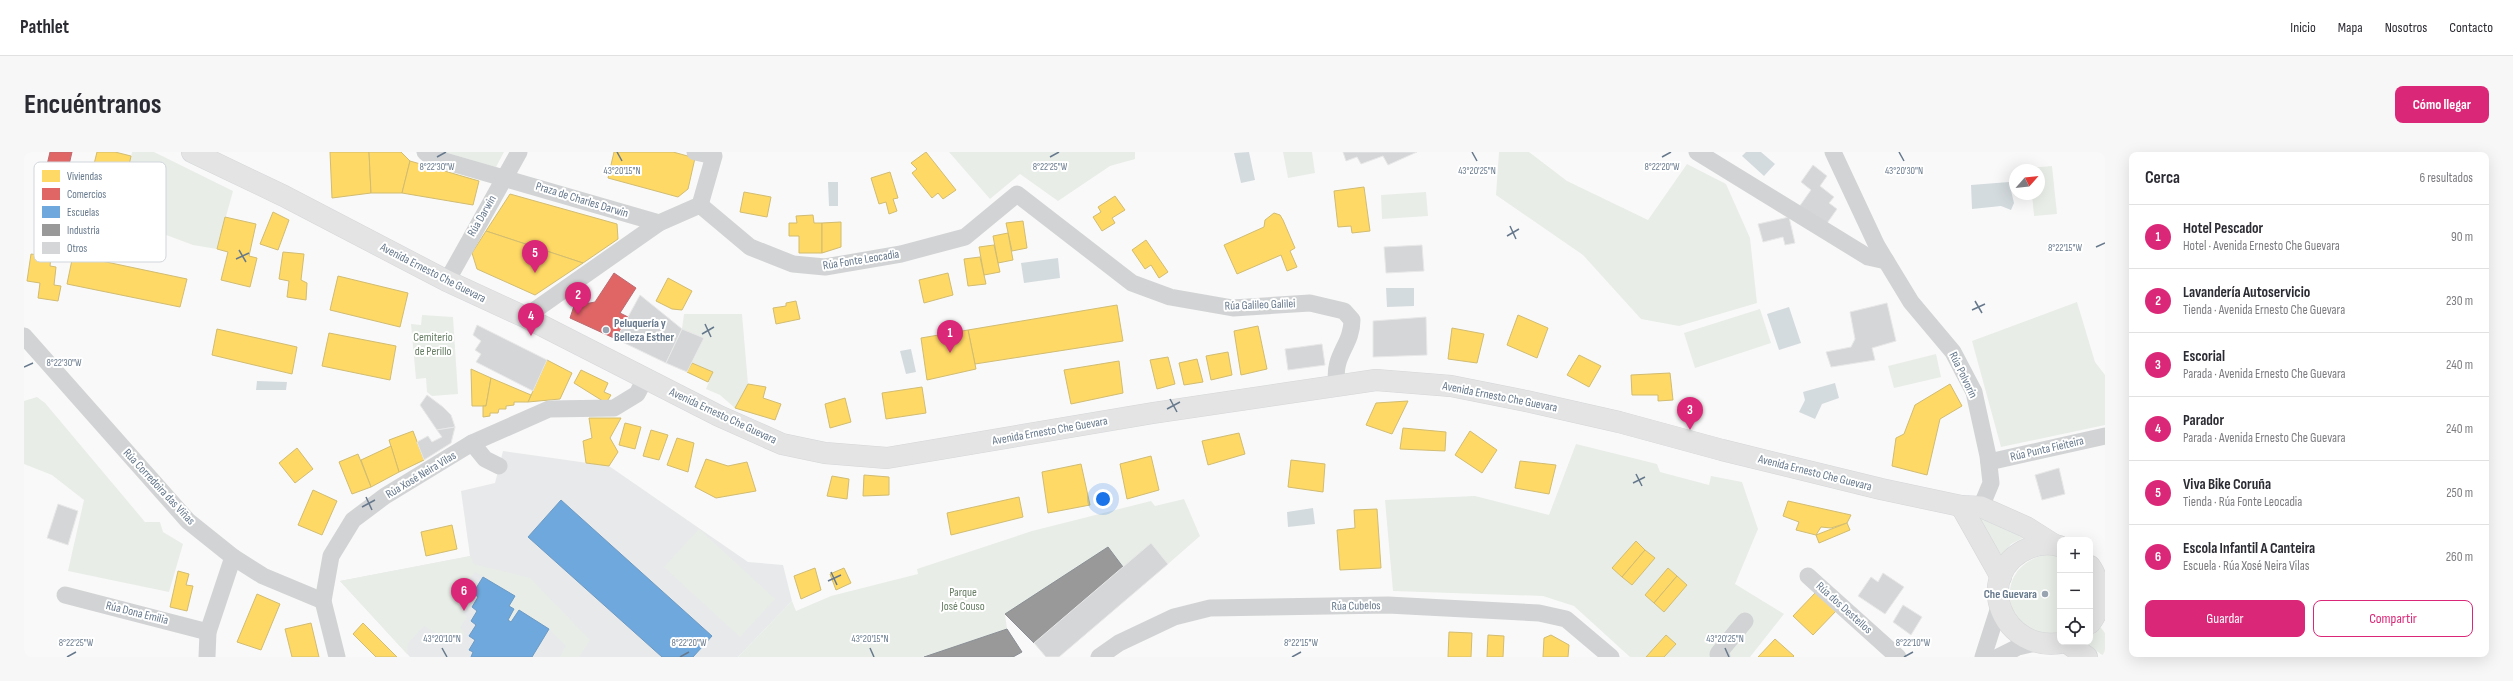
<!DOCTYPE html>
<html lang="es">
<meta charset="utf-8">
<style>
:root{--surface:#fff;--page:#f7f7f7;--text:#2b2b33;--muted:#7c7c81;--line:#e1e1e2;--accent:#db2777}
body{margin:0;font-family:"Sofia Sans Condensed",sans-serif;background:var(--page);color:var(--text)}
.controls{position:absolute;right:12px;bottom:12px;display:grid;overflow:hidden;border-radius:8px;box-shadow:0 4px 16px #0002}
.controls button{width:36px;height:36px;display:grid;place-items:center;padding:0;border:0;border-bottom:1px solid var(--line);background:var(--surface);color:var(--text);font:20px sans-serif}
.compass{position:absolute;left:1985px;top:12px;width:36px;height:36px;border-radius:50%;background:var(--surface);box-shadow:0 4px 16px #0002;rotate:63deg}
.you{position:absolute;left:1079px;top:347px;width:14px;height:14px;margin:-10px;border:3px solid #fff;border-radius:50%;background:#1a73e8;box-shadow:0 0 0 6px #1a73e833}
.badge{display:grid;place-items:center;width:26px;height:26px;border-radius:50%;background:var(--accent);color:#fff;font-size:13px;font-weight:700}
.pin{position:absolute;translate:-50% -33px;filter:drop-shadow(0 1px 2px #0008)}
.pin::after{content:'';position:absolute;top:21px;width:14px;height:12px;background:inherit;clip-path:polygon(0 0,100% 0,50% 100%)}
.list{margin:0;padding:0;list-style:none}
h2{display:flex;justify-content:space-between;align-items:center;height:52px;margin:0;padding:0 16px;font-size:17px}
h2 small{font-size:13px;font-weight:400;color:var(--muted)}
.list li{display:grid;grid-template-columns:26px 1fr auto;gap:12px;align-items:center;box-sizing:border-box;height:64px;padding:0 16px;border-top:1px solid var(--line)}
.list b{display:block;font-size:15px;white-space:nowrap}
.list p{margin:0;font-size:13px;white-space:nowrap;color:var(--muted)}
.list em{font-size:13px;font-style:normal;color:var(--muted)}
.actions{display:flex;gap:8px;padding:12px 16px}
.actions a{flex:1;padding:9px 0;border:1px solid var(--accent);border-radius:8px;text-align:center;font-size:14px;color:var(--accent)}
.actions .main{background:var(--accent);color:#fff}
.icon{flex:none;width:22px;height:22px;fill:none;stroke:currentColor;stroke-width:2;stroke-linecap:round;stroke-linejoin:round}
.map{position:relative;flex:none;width:2081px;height:505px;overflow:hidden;border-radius:8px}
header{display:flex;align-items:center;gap:24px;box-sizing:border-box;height:56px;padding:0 20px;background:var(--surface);border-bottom:1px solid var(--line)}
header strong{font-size:19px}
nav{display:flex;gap:22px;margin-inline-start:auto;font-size:14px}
.intro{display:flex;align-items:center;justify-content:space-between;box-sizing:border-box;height:96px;padding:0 24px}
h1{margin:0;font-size:28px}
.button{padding:10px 18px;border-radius:8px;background:var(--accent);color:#fff;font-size:14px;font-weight:700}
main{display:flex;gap:24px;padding:0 24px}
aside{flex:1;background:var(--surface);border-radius:8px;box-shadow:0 4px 16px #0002}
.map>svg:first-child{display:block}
.built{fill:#e8e9ea}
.green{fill:#e8ede7}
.water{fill:#d4dbde}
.homes{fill:#ffd966;stroke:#d1bc71}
.shops{fill:#e06666;stroke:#bb6b71}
.schools{fill:#6fa8dc;stroke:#6c9ac4}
.industry{fill:#999;stroke:#8a8f95}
.building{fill:#d5d6d8;stroke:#e8e8e8}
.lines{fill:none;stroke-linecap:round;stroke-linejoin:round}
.major-casing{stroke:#d5d6d8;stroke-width:22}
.minor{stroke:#d2d3d4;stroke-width:17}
.major{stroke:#e4e4e5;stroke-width:21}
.ticks{fill:none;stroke:#66788c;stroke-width:1.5}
.poi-dot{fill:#99a5b2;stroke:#fff;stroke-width:1.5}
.labels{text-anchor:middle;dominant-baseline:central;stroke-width:4;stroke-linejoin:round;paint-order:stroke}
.street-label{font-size:12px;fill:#66788c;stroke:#fff}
.poi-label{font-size:12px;font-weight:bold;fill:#66788c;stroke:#fff;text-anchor:start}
.park-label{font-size:12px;fill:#657c62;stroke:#fff}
.key{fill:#fff;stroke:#d1d6dc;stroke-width:1}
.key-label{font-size:11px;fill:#66788c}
.ticks-label{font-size:10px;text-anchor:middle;fill:#66788c;stroke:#fff;stroke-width:4;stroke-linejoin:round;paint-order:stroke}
</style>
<header>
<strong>Pathlet</strong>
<nav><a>Inicio</a><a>Mapa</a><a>Nosotros</a><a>Contacto</a></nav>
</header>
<div class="intro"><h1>Encuéntranos</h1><a class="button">Cómo llegar</a></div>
<main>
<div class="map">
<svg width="2081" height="505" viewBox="0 0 2081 505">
<rect width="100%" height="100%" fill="#f9f9f9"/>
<polygon class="built" points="479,299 585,314 724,410 759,413 768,449 714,505 386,505 316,429 446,404 437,339 471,331"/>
<g class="green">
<polygon points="108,0 130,0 209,39 193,97 169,93 94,65"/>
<polygon points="420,0 480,0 472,15"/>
<polygon points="925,0 1111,0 1111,7 1086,14 1034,49 996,22 966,47"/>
<polygon points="1259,0 1288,0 1291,21 1264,26"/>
<polygon points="1475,0 1505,0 1543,29 1624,68 1663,12 1702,32 1726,86 1733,151 1655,174 1617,167 1559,103 1472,43"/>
<polygon points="2028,14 2033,62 2010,64 2008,42 2015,42 2015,18 2006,18 2005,16"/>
<polygon points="1402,40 1404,64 1358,67 1357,43"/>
<polygon points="2053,150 2071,210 2081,223 2081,273 1977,295 1948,189"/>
<polygon points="1736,157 1747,191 1671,216 1660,181"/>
<polygon points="660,162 718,162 724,232 711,256 696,243 682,237 689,220 668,211 680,186 658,177"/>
<polygon points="398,163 429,165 434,242 408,244 403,240 402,226 392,227 387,172 397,173"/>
<polygon points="1912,202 1917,225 1870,236 1864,214"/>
<polygon points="13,245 21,251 121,370 136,370 139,380 159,392 145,440 44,419 60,348 28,323 0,312 0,249"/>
<polygon points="1552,292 1633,312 1636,320 1685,333 1687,324 1718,330 1734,377 1711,432 1760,462 1726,505 1606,505 1550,454 1519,444 1369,439 1361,348 1451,344 1525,363"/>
<polygon points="1160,347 1176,384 1144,412 1127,392 1099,415 981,462 983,477 900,505 714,505 768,449 772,459 807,444 894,422 893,417 1008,379 1127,349 1131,354"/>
<polygon points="1951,362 2003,384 1987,392 1978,404"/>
<polygon points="675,377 751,447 716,485 640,415"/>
<path d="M 2024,402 L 2036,404 L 2036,481 C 1982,493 1962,414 2024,402 Z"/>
<polygon points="447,404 449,412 506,426 566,488 555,505 536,505 542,494 525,477 495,458 487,470 484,468 490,457 485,454 491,444 451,420 442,431 448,436 441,446 445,450 439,461 443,465 436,476 441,481 433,493 400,474 384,491 383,502 316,429"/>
<polygon points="2074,472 2081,481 2081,505 2060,490 2066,490 2066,481"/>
</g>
<g class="water">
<polygon points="1225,0 1231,28 1217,31 1210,1"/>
<polygon points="1722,0 1737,0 1751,12 1740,24 1718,4"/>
<polygon points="804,30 814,30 814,54 805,54"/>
<polygon points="1985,30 1990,51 1987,58 1977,54 1948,57 1947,33"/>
<polygon points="1034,106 1036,126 1000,131 997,111"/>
<polygon points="1362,136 1390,136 1390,154 1363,155"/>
<polygon points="1765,155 1777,191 1755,198 1743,162"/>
<polygon points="887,197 892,220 882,222 876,199"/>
<polygon points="233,229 263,230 262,238 232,238"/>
<polygon points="1811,231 1815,246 1798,252 1791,267 1775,260 1781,248 1779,240"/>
<polygon points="1289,356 1291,372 1264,375 1263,360"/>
</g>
<g class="homes">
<polygon points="73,0 91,0 107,4 94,65 59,57"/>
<polygon points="306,0 345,0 347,41 308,46"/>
<polygon points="345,0 377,0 386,9 378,41 347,41"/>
<polygon points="590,0 649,0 671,6 664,37 654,45 584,26"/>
<polygon points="902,0 932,38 919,47 914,41 908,46 888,21 893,17 887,11"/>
<polygon points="386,9 455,29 449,53 378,41"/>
<polygon points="866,20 874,46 869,47 873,59 865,62 862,50 855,52 847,26"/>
<polygon points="1340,35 1346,79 1328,81 1327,74 1314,75 1310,39"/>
<polygon points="720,40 747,45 743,65 716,60"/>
<polygon points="486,42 593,72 594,87 559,111 462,79"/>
<polygon points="1091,44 1101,58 1088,66 1091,71 1078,79 1069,65 1077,60 1074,55"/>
<polygon points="249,60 265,68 254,98 236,92"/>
<polygon points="1250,61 1256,63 1259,68 1271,96 1266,99 1273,115 1263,119 1257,103 1213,122 1200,93 1240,75 1241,68"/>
<polygon points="789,63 790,71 798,71 798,101 775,101 775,84 765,84 765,71 773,71 772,64"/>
<polygon points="201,65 232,72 225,104 233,106 226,135 197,128 204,100 193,97"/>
<polygon points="999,69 1003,96 988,99 982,71"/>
<polygon points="817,70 817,95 798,101 798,71"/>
<polygon points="462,79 559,111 511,143 453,117 448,101"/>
<polygon points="984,81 989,108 974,111 969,84"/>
<polygon points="1122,88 1144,120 1135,126 1127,113 1121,117 1108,98"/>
<polygon points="970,93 976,120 960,123 955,95"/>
<polygon points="259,100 280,102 277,128 283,131 282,148 263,145 265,129 255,127"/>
<polygon points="7,102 27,105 26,114 32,115 30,133 37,134 34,149 14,146 16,131 3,129"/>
<polygon points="49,103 163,127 156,155 43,132"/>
<polygon points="956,105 962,132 944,134 940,107"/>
<polygon points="924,121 929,143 900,151 895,128"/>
<polygon points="314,124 384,141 376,175 306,158"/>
<polygon points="644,126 668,139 658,158 648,157 632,149"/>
<polygon points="772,149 776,167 752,172 749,156 762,154 762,151"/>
<polygon points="1093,153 1099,189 951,212 944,178"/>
<polygon points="1494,163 1524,176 1513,206 1483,193"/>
<polygon points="1234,174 1243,217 1217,223 1210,179"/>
<polygon points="1428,176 1460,182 1453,211 1424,207"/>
<polygon points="193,177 273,195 268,222 188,203"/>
<polygon points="944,178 952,217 903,228 897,186"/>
<polygon points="305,181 372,194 366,228 298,214"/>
<polygon points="1204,200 1208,223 1187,228 1182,204"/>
<polygon points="1555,203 1577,214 1565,235 1543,223"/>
<polygon points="1144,205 1151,232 1133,237 1126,208"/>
<polygon points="1173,207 1179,230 1160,233 1155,211"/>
<polygon points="523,208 548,221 536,247 504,250"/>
<polygon points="1095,209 1099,241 1047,252 1040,218"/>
<polygon points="668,211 689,220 684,230 663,220"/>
<polygon points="447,217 467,226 462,254 448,254"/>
<polygon points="557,218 584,231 580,240 587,243 582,251 550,231"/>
<polygon points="1646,221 1649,248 1634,249 1634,243 1608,243 1607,223"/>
<polygon points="467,226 507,243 504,250 490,250 490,253 482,254 482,257 475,257 474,261 466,261 466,264 459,265 459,254 462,254"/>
<polygon points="724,232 742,235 739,246 757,252 751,268 711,256"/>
<polygon points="1926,232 1938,254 1916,267 1903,323 1868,314 1872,286 1880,282 1891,253"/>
<polygon points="898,235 902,261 862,267 858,241"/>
<polygon points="821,246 827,270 806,276 801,252"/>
<polygon points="1384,249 1368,282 1342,273 1352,251"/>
<polygon points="565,266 597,266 586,286 594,300 585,314 562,311 559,289 568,286"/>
<polygon points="601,271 617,275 611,297 595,293"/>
<polygon points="1379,276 1422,280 1421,299 1376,297"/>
<polygon points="627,278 644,283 635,308 619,304"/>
<polygon points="389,279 400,308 375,320 365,288"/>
<polygon points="1446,279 1473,298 1458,321 1431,303"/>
<polygon points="1215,281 1221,302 1184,313 1178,289"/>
<polygon points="653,286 670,291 664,320 643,313"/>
<polygon points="367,294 375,320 347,335 337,308"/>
<polygon points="273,296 289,317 271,331 255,311"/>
<polygon points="334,302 347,335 328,342 315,310"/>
<polygon points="1127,304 1135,338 1103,347 1096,312"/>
<polygon points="682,307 704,314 723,310 732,339 692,346 671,335"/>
<polygon points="1267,308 1301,312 1299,340 1264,335"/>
<polygon points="1496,309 1532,313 1525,342 1491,336"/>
<polygon points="1057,312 1066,353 1024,361 1018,320"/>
<polygon points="840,323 865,325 865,343 839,344"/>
<polygon points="808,324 825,327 823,347 803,344"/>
<polygon points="289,338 313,349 298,383 274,373"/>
<polygon points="995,345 999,365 927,383 923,361"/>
<polygon points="1764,349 1827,363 1823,371 1807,376 1797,375 1792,383 1772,378 1775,370 1759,364"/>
<polygon points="1353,357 1357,416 1316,418 1313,378 1331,376 1330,358"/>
<polygon points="1823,371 1826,378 1795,391 1792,383"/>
<polygon points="428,373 433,397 402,404 397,380"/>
<polygon points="1612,389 1621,398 1598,425 1588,416"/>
<polygon points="1621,398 1631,406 1608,433 1598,425"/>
<polygon points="791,416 797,438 777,447 770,424"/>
<polygon points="820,416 827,431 812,438 806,422"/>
<polygon points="1644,416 1653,424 1630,451 1621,443"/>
<polygon points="154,419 165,422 162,433 169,434 163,459 146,455"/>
<polygon points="1653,424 1663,433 1640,460 1630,451"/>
<polygon points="1792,440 1812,459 1789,483 1769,464"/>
<polygon points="233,442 256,452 237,498 213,490"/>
<polygon points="287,471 295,505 268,505 261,477"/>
<polygon points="339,471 373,505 352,505 329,482"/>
<polygon points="1425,480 1448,481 1447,505 1424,505"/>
<polygon points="1464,483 1480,484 1479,505 1463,505"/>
<polygon points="1527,483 1545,493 1544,505 1519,505 1520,486"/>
<polygon points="1642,483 1652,492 1640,505 1622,505"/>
<polygon points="1751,487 1770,504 1769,505 1734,505"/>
</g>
<g class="shops">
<polygon points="26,0 48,0 38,43 17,39"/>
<polygon points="590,121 612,136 596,161 604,165 592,187 546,166 550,154 571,150"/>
</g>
<g class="schools">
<polygon points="537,348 688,484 669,505 638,505 504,385"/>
<polygon points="459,425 491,444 485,454 490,457 484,468 487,470 495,458 525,477 508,505 447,505 449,500 445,498 451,488 445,484 452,473 447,469 453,459 448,455 454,445 449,441"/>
</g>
<g class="industry">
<polygon points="1084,395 1099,415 1010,491 981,462"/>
<polygon points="983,477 998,500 989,505 900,505"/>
</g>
<g class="building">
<polygon points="1319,0 1393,0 1364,13 1359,4 1337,12 1333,5 1322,9"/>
<polygon points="1789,13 1803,24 1796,34 1810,45 1805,51 1813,57 1801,74 1775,55 1787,38 1777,30"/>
<polygon points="1765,65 1771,91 1761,93 1759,85 1739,90 1734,72"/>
<polygon points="1398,93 1400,119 1362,121 1360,95"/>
<polygon points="616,143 658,177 642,211 592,187"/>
<polygon points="1863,151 1872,189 1848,196 1851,208 1807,215 1802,200 1827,195 1831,187 1826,160"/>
<polygon points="1402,165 1403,203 1349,205 1349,169"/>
<polygon points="453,173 523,208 509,239 452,210 457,202 451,198 457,189 449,183"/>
<polygon points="658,177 680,186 663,220 642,211"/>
<polygon points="1298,192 1301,213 1264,218 1261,197"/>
<polygon points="403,243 419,255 427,263 431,275 413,278 396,253"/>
<polygon points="431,275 427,291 400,308 393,290 404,284 408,290 418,285 413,278"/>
<polygon points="2035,316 2041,342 2018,348 2011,323"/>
<polygon points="34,352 54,359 44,393 23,386"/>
<polygon points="1127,391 1144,412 1035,505 1022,505 1010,491"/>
<polygon points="1859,421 1880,435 1861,462 1834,444 1847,425 1854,430"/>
<polygon points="1879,453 1898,465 1887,483 1869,470"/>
</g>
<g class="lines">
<g class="major-casing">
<g id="major">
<polyline points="168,0 260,44 423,129 501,165 695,264 758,292 801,301 863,306 1129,261 1352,228 1427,234 1502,249 1595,270 1698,298 1857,337 1937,354 1957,355 2002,375 2029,392"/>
<polyline points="1937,354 1977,425"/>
<path d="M 2035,394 C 2025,391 2015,392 2005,396 C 1946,421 1978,505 2042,490"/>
<path d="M 2066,414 C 2077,430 2079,456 2066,471"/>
<polyline points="2042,490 2063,505"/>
</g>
</g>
<g class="minor">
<polyline points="401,0 407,5 635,71"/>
<polyline points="671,0 690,4 676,53"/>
<polyline points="1673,0 1844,105 1862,109"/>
<polyline points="1809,0 1853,94 1887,150 1929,200 1950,240 1964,304 1967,331 1957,355"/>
<path d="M 676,53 L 726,95 L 769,112 L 801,115 L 877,102 L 941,85 L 993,42 L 1108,131 L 1146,145 L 1209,156 L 1286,151 L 1320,159 L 1328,168 C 1328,194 1308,203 1313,232"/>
<polyline points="423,129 495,0"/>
<polyline points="501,165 635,71 676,53"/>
<polyline points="0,184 164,369 209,405 239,424 299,449"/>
<polyline points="448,291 461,307 475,314"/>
<polyline points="1965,310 2081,284"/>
<polyline points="1784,424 1874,505"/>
<polyline points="41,443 184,480"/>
<polyline points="183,505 184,480 209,405"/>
<polyline points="313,505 299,449 307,404 329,368 361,344 448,291 525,257 590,256 613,242 621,227"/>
<polyline points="1075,505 1095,491 1150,465 1186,456 1364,453 1515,461 1542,467 1587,505"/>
<polyline points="1698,505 1694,502 1721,469"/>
<polyline points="1959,505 1975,455"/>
<polyline points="1974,505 1994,495 2011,491"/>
</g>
<use href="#major" class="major"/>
</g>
<path class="ticks" d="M 593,0 L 598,9M 1448,0 L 1453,9M 1875,0 L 1880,9M 413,5 L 422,0M 1026,5 L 1035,0M 1638,5 L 1647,0M 1486,74 L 1492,87M 1483,84 L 1495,77M 2072,95 L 2081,91M 215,98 L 222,110M 212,107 L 225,101M 1951,149 L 1958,161M 1948,158 L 1961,152M 681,172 L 687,185M 678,182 L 690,175M 0,215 L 9,211M 1146,247 L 1153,260M 1143,257 L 1156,250M 1612,322 L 1618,334M 1609,331 L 1621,325M 342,345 L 348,358M 338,355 L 351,348M 807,420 L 813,433M 804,429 L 817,423M 418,496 L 423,505M 846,496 L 850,505M 1701,496 L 1705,505M 43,505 L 52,500M 656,505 L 665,500M 1268,505 L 1277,500M 1880,505 L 1889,500"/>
<g class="poi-dot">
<circle cx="582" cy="178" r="4"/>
<circle cx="2021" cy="442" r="4"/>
</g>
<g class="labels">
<g class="street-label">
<text transform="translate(558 48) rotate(17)">Praza de Charles Darwin</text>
<text transform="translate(458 64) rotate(-60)">Rúa Darwin</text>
<text transform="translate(837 108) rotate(-9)">Rúa Fonte Leocadia</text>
<text transform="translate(409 121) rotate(27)">Avenida Ernesto Che Guevara</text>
<text transform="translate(1236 153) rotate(-2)">Rúa Galileo Galilei</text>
<text transform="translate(1939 223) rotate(64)">Rúa Polvorín</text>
<text transform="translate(1476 245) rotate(11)">Avenida Ernesto Che Guevara</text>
<text transform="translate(699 264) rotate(25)">Avenida Ernesto Che Guevara</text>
<text transform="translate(1026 279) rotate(-10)">Avenida Ernesto Che Guevara</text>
<text transform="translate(2023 297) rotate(-13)">Rúa Punta Fieiteira</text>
<text transform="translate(1791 321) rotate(14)">Avenida Ernesto Che Guevara</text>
<text transform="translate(397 323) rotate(-31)">Rúa Xosé Neira Vilas</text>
<text transform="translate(135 335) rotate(47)">Rúa Corredoira das Viñas</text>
<text transform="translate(1332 454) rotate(-1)">Rúa Cubelos</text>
<text transform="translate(1820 456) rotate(42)">Rúa dos Destellos</text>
<text transform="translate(113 461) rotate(14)">Rúa Dona Emilia</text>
</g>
<g class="poi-label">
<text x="590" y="171">Peluquería y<tspan x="590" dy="14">Belleza Esther</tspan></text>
<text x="2013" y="442" text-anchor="end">Che Guevara</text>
</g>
<g class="park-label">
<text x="409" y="185">Cemiterio<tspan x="409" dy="14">de Perillo</tspan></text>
<text x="939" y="440">Parque<tspan x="939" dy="14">José Couso</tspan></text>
</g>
</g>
<rect x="10" y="10" width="132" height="100" rx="6" class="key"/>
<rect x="18" y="18" width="18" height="12" fill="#ffd966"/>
<rect x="18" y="36" width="18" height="12" fill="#e06666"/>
<rect x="18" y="54" width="18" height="12" fill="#6fa8dc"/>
<rect x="18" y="72" width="18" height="12" fill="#999"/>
<rect x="18" y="90" width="18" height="12" fill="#d5d6d8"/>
<g class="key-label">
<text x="43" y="28">Viviendas</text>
<text x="43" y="46">Comercios</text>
<text x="43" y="64">Escuelas</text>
<text x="43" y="82">Industria</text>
<text x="43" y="100">Otros</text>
</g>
<g class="ticks-label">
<text x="413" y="18">8°22'30"W</text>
<text x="1026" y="18">8°22'25"W</text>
<text x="1638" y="18">8°22'20"W</text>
<text x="598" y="22">43°20'15"N</text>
<text x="1453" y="22">43°20'25"N</text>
<text x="1880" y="22">43°20'30"N</text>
<text x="2041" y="99">8°22'15"W</text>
<text x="40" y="214">8°22'30"W</text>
<text x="418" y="490">43°20'10"N</text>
<text x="846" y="490">43°20'15"N</text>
<text x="1701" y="490">43°20'25"N</text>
<text x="52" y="494">8°22'25"W</text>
<text x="665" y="494">8°22'20"W</text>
<text x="1277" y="494">8°22'15"W</text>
<text x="1889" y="494">8°22'10"W</text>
</g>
</svg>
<div class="controls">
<button>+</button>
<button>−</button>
<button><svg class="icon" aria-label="locate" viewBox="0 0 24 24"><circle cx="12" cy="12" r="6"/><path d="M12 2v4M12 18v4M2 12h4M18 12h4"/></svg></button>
</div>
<svg class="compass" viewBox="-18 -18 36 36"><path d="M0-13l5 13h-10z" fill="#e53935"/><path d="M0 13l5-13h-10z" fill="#7c7c81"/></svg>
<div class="you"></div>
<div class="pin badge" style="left:926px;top:201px">1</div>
<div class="pin badge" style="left:554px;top:163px">2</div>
<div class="pin badge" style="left:1666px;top:278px">3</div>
<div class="pin badge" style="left:507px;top:184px">4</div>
<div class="pin badge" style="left:511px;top:121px">5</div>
<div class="pin badge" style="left:440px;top:459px">6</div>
</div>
<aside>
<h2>Cerca<small>6 resultados</small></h2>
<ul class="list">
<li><span class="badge">1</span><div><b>Hotel Pescador</b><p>Hotel · Avenida Ernesto Che Guevara</p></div><em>90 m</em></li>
<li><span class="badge">2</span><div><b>Lavandería Autoservicio</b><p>Tienda · Avenida Ernesto Che Guevara</p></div><em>230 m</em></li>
<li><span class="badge">3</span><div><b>Escorial</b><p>Parada · Avenida Ernesto Che Guevara</p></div><em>240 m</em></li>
<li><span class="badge">4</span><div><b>Parador</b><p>Parada · Avenida Ernesto Che Guevara</p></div><em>240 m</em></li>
<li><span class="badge">5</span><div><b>Viva Bike Coruña</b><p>Tienda · Rúa Fonte Leocadia</p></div><em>250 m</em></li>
<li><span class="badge">6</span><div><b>Escola Infantil A Canteira</b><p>Escuela · Rúa Xosé Neira Vilas</p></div><em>260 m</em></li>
</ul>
<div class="actions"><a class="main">Guardar</a><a>Compartir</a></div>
</aside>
</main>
